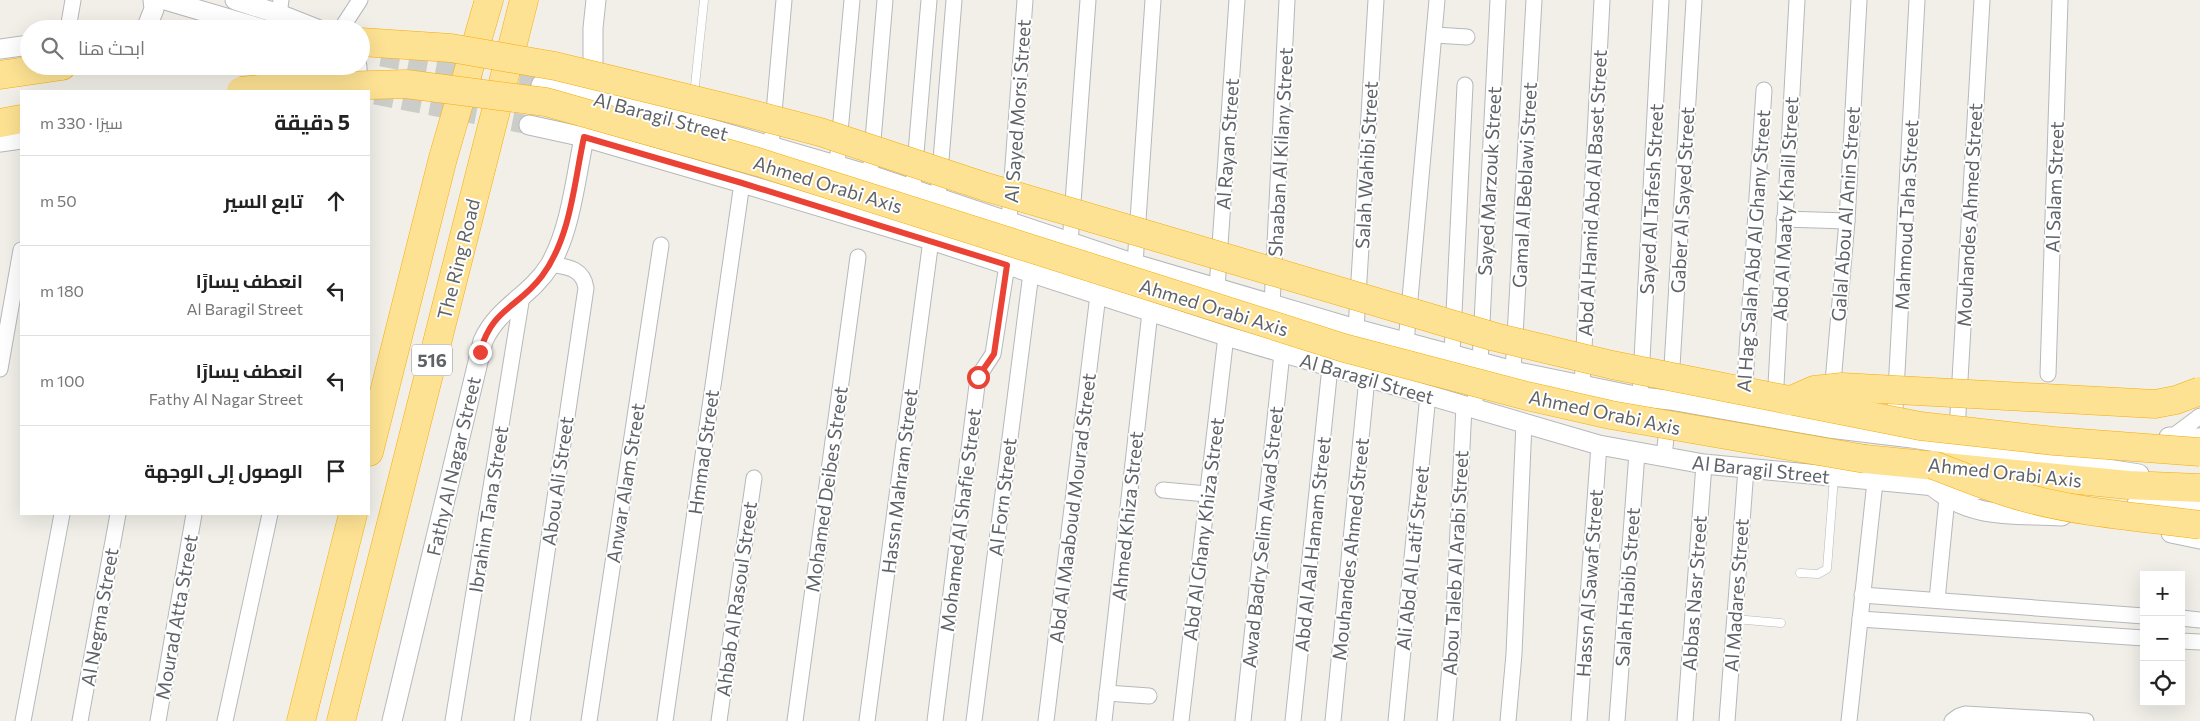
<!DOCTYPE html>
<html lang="ar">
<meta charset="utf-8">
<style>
:root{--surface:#fff;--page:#f2f2f2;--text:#222;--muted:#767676;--line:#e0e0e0}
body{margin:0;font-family:Commissioner,Cairo,sans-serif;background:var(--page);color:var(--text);direction:rtl}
.controls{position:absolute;right:15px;bottom:15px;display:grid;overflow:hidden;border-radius:0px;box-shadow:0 5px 20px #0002}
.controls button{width:45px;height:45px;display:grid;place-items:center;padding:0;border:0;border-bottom:1px solid var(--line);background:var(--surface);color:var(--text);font:25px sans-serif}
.stop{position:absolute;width:15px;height:15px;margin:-11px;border:4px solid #ea4335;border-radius:50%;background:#fff}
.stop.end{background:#ea4335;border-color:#fff;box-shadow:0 1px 5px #0008}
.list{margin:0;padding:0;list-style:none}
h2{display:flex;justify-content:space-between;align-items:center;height:65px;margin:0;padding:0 20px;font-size:21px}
h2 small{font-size:16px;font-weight:400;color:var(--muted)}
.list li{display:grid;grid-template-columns:32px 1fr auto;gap:15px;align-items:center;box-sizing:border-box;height:90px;padding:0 20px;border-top:1px solid var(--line)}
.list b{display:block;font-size:19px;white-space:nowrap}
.list p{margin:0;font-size:16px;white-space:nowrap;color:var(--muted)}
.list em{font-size:16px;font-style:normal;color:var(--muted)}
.icon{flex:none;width:28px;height:28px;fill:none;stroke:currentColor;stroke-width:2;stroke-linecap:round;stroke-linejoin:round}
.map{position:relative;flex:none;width:2200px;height:721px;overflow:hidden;direction:ltr}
.search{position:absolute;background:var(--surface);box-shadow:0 5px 20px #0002;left:20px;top:20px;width:350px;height:55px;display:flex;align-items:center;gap:12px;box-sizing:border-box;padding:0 18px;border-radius:28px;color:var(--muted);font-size:19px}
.panel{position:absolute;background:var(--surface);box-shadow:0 5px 20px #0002;left:20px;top:90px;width:350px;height:425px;border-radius:0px;direction:rtl}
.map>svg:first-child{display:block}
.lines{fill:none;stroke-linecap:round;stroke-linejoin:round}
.tertiary-tunnel{stroke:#ccccc8;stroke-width:19;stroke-dasharray:19 9;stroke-linecap:butt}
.service-casing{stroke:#b5b8bc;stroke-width:9}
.minor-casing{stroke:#b5b8bc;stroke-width:17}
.tertiary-casing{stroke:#b5b8bc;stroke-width:21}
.motorway-casing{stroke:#f9ab00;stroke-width:29}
.service{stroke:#fff;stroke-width:8}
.minor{stroke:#fff;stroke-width:15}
.tertiary{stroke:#fff;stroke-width:19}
.motorway{stroke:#fde293;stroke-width:28}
.motorway-bridge-casing{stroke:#f9ab00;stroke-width:29;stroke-linecap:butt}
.motorway-bridge{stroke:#fde293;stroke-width:28}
.route{stroke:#ea4335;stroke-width:6}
.labels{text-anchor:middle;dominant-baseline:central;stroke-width:4;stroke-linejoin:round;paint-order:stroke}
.shield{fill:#fff;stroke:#8f9295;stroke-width:1}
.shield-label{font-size:18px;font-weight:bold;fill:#5f6368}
.street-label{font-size:19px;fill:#5f6368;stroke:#fff}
</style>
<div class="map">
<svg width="2200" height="721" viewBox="0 0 2200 721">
<rect width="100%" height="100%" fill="#f1efe8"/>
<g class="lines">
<g class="tertiary-tunnel">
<polyline points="381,57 541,85"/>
<polyline points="375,95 529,125"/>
</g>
<g class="service-casing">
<g id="service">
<polyline points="694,95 704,0"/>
<polyline points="1800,573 1818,574 1827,569 1834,477"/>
<polyline points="1735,619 1781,623"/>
</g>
</g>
<g class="minor-casing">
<g id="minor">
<polyline points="279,14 281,0"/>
<polyline points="68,29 73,0"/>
<polyline points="341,29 360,0"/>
<polyline points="1435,35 1467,37"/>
<polyline points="771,146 784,0"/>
<polyline points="837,165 852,0"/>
<polyline points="870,175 885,0"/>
<polyline points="913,188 929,0"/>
<polyline points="938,197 954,0"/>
<polyline points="1784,219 1847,221"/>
<polyline points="1009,221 1025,0"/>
<polyline points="1070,243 1088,0"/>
<polyline points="1135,264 1153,0"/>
<polyline points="1217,288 1237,0"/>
<polyline points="1272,305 1287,0"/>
<polyline points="1356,329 1376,0"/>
<polyline points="1406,343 1437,0"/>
<polyline points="1452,354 1465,85"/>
<polyline points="0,369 21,250"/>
<polyline points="1513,371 1534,0"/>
<polyline points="2048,374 2060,0"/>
<polyline points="1671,383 1694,0"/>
<polyline points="1582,387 1602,0"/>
<polyline points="1832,394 1847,221 1859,0"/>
<polyline points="1640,397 1661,0"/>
<polyline points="1744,397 1764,90"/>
<polyline points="1775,403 1797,0"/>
<polyline points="1474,408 1480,363 1498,0"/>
<polyline points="1894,428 1917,0"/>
<polyline points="1957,431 1982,0"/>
<polyline points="2172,437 2200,416"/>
<polyline points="1664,457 1668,418"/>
<polyline points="1163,490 1207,494"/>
<polyline points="1862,595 2144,616"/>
<polyline points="1937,600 1947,498"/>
<polyline points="2181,618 2200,620"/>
<polyline points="1860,619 2144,638"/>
<polyline points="2181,641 2200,642"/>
<polyline points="1107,693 1149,696"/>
<polyline points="23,721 62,514"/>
<polyline points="80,721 118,514"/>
<polyline points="158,721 194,514"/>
<polyline points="225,721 270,514"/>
<polyline points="453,721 522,296"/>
<path d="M 522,721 L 586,288 C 583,268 567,267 550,264"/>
<polyline points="589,721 661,245"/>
<polyline points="665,721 742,183"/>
<polyline points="719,721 754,478"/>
<polyline points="795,721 858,257"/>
<polyline points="867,721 931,240"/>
<polyline points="935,721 978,377 993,354 1007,265"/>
<polyline points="974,721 1031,273"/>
<polyline points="1046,721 1098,295"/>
<polyline points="1104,721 1150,312"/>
<polyline points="1181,721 1226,336"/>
<polyline points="1243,721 1282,353"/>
<polyline points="1293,721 1330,367"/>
<polyline points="1333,721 1367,378"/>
<polyline points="1396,721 1428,395"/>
<polyline points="1445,721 1453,633 1464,406"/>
<polyline points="1508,721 1514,654 1524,423"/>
<polyline points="1579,721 1599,445"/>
<polyline points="1617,721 1637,453"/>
<polyline points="1685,721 1704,464"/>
<polyline points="1727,721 1746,469"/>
<polyline points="1849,721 1875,482"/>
<polyline points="1952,721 1959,716 1965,714 2086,721"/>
</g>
</g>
<g class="tertiary-casing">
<g id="tertiary">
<polyline points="165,0 263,29"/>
<polyline points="235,0 279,14 317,29"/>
<polyline points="146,29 154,9 153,0"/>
<polyline points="0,49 29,45"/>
<polyline points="269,66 269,77 273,91"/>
<polyline points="541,85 691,123 870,175 1135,264 1356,329 1513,371 1640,397 1670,400 1829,428 1912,438 2139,474"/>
<polyline points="593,86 593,28 596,0"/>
<polyline points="354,91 357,82 357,66"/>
<polyline points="529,125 584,137 742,183 931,240 1226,336 1599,445 1704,464 1977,490"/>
<polyline points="0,142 21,139"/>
<polyline points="2169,437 2200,438"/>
<path d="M 1932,486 C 1973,520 2013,513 2062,516"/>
<polyline points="2137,504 2200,510"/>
<polyline points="2171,533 2200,539"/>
<path d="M 392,721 L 483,341 C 499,306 530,297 550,265 C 573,225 576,169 587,125"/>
</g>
</g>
<g class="motorway-casing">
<g id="motorway">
<polyline points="0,75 62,66"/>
<polyline points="0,123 21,119"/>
<polyline points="369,452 443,158 489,0"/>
<polyline points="1865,459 2128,485 2200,488"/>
<polyline points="301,721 353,514"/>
<polyline points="341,721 524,0"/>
</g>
</g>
<use href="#service" class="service"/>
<use href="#minor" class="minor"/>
<use href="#tertiary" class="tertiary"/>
<use href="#motorway" class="motorway"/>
<g class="motorway-bridge-casing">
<g id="motorway-bridge">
<polyline points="361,42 451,48 555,66 740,111 820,132 986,187 1495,337 1612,365 1920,426 2054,441 2200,452"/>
<polyline points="241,91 267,88 406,84 546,102 758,162 1344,348 1527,396 1611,415 1865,459"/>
<polyline points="1789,401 1814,390 1842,387 2155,404 2176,400 2200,391"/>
<path d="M 1933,465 C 1962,476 1992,489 2023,497 C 2080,513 2141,517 2200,525"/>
</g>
</g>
<use href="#motorway-bridge" class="motorway-bridge"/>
</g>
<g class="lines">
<path class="route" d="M 480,352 C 492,308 518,308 542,276 C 571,237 574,183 584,137 L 742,183 L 1007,265 L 994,354 L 978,377"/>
</g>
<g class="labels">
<rect class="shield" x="412" y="344.5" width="40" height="31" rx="4"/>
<g class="shield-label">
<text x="432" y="360">516</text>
</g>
<g class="street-label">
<text transform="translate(1017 111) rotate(-86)">Al Sayed Morsi Street</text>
<text transform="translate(661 116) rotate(15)">Al Baragil Street</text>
<text transform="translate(1227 144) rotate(-86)">Al Rayan Street</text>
<text transform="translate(1280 152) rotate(-87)">Shaaban Al Kilany Street</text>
<text transform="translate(1366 165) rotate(-87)">Salah Wahibi Street</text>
<text transform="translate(1489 181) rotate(-87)">Sayed Marzouk Street</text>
<text transform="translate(828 184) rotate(17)">Ahmed Orabi Axis</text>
<text transform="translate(1524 185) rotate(-87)">Gamal Al Beblawi Street</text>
<text transform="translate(2054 187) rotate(-88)">Al Salam Street</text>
<text transform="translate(1592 193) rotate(-87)">Abd Al Hamid Abd Al Baset Street</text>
<text transform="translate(1651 199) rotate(-87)">Sayed Al Tafesh Street</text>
<text transform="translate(1682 200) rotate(-87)">Gaber Al Sayed Street</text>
<text transform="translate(1785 209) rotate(-87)">Abd Al Maaty Khalil Street</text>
<text transform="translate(1845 214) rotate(-86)">Galal Abou Al Anin Street</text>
<text transform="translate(1906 215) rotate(-87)">Mahmoud Taha Street</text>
<text transform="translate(1969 215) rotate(-87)">Mouhandes Ahmed Street</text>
<text transform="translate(1753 251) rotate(-86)">Al Hag Salah Abd Al Ghany Street</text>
<text transform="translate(458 259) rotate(-76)">The Ring Road</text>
<text transform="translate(1214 307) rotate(17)">Ahmed Orabi Axis</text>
<text transform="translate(1367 378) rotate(16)">Al Baragil Street</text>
<text transform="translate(1605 412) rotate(12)">Ahmed Orabi Axis</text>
<text transform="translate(703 452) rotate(-82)">Hmmad Street</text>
<text transform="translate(453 466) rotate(-77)">Fathy Al Nagar Street</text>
<text transform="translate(1761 469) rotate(6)">Al Baragil Street</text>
<text transform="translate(2005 472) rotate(6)">Ahmed Orabi Axis</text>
<text transform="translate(557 481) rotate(-82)">Abou Ali Street</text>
<text transform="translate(899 481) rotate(-83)">Hassn Mahram Street</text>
<text transform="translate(625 483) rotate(-81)">Anwar Alam Street</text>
<text transform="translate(826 489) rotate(-82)">Mohamed Deibes Street</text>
<text transform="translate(1002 497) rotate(-83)">Al Forn Street</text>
<text transform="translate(1072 508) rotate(-83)">Abd Al Maaboud Mourad Street</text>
<text transform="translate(488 509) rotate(-81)">Ibrahim Tana Street</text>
<text transform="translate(1127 516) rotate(-84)">Ahmed Khiza Street</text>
<text transform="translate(960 520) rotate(-83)">Mohamed Al Shafie Street</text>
<text transform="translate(1203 529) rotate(-83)">Abd Al Ghany Khiza Street</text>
<text transform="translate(1262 537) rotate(-84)">Awad Badry Selim Awad Street</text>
<text transform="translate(1312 544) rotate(-84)">Abd Al Aal Hamam Street</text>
<text transform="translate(1350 549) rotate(-84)">Mouhandes Ahmed Street</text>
<text transform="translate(1412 558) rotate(-84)">Ali Abd Al Latif Street</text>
<text transform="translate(1455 563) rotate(-87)">Abou Taleb Al Arabi Street</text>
<text transform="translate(1589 583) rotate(-86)">Hassn Al Sawaf Street</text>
<text transform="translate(1627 587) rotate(-86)">Salah Habib Street</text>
<text transform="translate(1694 593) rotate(-86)">Abbas Nasr Street</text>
<text transform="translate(1736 595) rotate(-86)">Al Madares Street</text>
<text transform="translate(736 599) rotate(-82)">Ahbab Al Rasoul Street</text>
<text transform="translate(99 617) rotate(-80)">Al Negma Street</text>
<text transform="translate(176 617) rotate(-80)">Mourad Atta Street</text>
</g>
</g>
</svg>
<div class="controls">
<button>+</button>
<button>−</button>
<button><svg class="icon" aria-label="locate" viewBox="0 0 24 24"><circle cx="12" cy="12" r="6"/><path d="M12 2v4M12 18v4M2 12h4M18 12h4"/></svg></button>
</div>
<div class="stop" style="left:978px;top:377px"></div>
<div class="stop end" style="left:480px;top:352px"></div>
<div class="search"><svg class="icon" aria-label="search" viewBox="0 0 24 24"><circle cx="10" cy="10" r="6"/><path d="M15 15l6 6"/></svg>ابحث هنا</div>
<section class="panel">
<h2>5 دقيقة<small>سيرًا · 330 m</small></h2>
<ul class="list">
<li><svg class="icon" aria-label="ahead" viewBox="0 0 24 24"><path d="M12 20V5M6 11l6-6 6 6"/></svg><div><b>تابع السير</b></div><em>50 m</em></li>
<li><svg class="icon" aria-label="left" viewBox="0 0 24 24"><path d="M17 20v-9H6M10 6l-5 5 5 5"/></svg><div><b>انعطف يسارًا</b><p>Al Baragil Street</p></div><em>180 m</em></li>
<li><svg class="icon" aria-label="left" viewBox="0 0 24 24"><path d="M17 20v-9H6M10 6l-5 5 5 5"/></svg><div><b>انعطف يسارًا</b><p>Fathy Al Nagar Street</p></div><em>100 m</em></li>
<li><svg class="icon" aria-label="arrive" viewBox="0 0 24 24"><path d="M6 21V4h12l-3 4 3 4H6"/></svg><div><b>الوصول إلى الوجهة</b></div></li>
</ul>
</section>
</div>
